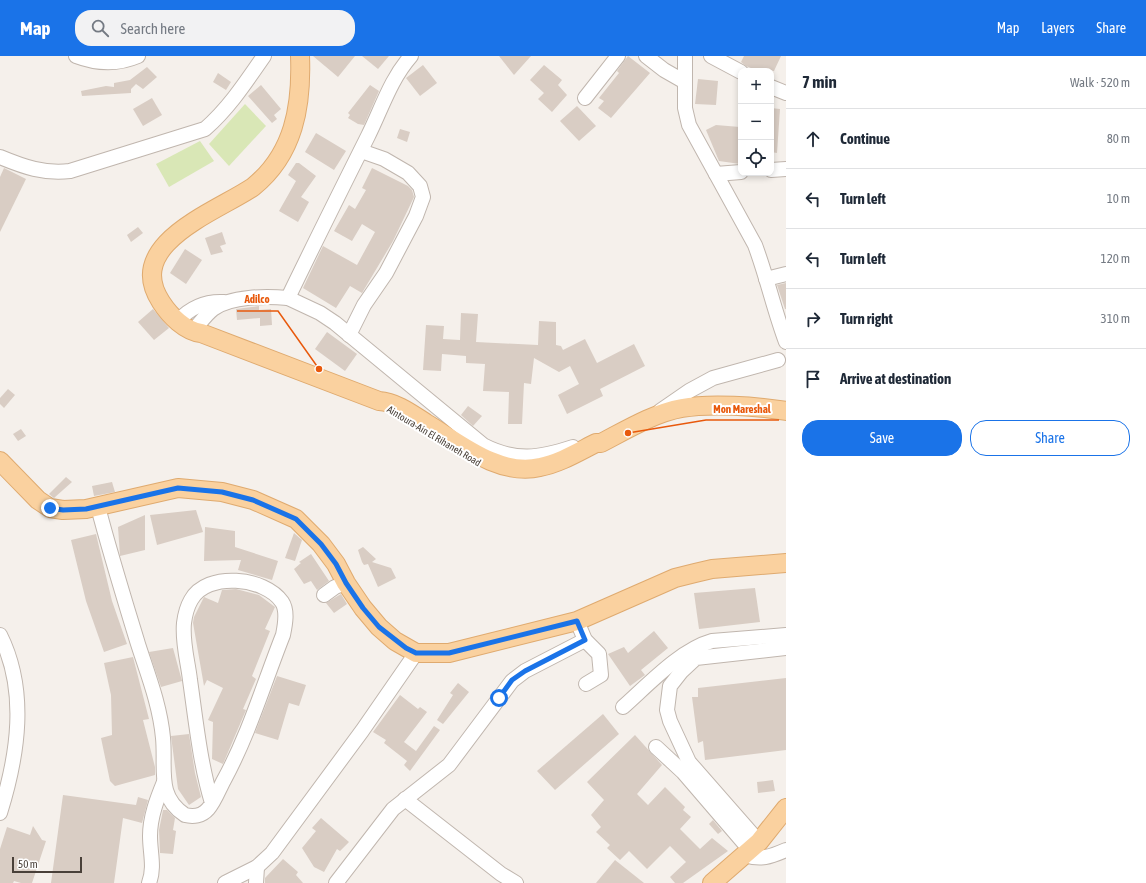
<!DOCTYPE html>
<meta charset="utf-8">
<style>
:root{--surface:#fff;--page:#f2f2f3;--text:#1f2937;--muted:#747a83;--line:#e0e1e3;--accent:#1a73e8}
body{margin:0;font-family:"Asap Condensed",sans-serif;background:var(--page);color:var(--text)}
.controls{position:absolute;right:12px;top:12px;display:grid;overflow:hidden;border-radius:8px;box-shadow:0 2px 6px #0003}
.controls button{width:36px;height:36px;display:grid;place-items:center;padding:0;border:0;border-bottom:1px solid var(--line);background:var(--surface);color:var(--text);font:20px sans-serif}
.scale{position:absolute;left:12px;bottom:10px;width:70px;box-sizing:border-box;padding-left:4px;border:2px solid #494039;border-top:0;font-size:11px;line-height:14px;white-space:nowrap;color:#494039;-webkit-text-stroke:3px #fff;paint-order:stroke}
.stop{position:absolute;width:12px;height:12px;margin:-9px;border:3px solid #1a73e8;border-radius:50%;background:#fff}
.stop.end{background:#1a73e8;border-color:#fff;box-shadow:0 1px 4px #0008}
.list{margin:0;padding:0;list-style:none}
h2{display:flex;justify-content:space-between;align-items:center;height:52px;margin:0;padding:0 16px;font-size:17px}
h2 small{font-size:13px;font-weight:400;color:var(--muted)}
.list li{display:grid;grid-template-columns:26px 1fr auto;gap:12px;align-items:center;box-sizing:border-box;height:60px;padding:0 16px;border-top:1px solid var(--line)}
.list b{display:block;font-size:15px;white-space:nowrap}
.list em{font-size:13px;font-style:normal;color:var(--muted)}
.actions{display:flex;gap:8px;padding:12px 16px}
.actions a{flex:1;padding:9px 0;border:1px solid var(--accent);border-radius:16px;text-align:center;font-size:14px;color:var(--accent)}
.actions .main{background:var(--accent);color:#fff}
.icon{flex:none;width:22px;height:22px;fill:none;stroke:currentColor;stroke-width:2;stroke-linecap:round;stroke-linejoin:round}
.map{position:relative;flex:none;width:786px;height:827px;overflow:hidden}
header{display:flex;align-items:center;gap:24px;box-sizing:border-box;height:56px;padding:0 20px;background:var(--accent);color:#fff}
header strong{font-size:19px}
nav{display:flex;gap:22px;margin-inline-start:auto;font-size:14px}
.search{width:280px;height:36px;background:var(--page);display:flex;align-items:center;gap:10px;box-sizing:border-box;padding:0 14px;border-radius:16px;color:var(--muted);font-size:15px}
main{display:flex}
aside{flex:1;background:var(--surface)}
.map>svg:first-child{display:block}
.green{fill:#d9e7b6}
.building{fill:#d9cdc4}
.lines{fill:none;stroke-linecap:round;stroke-linejoin:round}
.minor-casing{stroke:#c0b6ae;stroke-width:16}
.major-casing{stroke:#dfaa6f;stroke-width:20}
.minor{stroke:#fff;stroke-width:14}
.major{stroke:#fad19f;stroke-width:18}
.route{stroke:#1a73e8;stroke-width:5}
.labels{text-anchor:middle;dominant-baseline:central;stroke-width:4;stroke-linejoin:round;paint-order:stroke}
.street-label{font-size:10px;fill:#494039;stroke:#fff}
.leader{fill:none;stroke:#e8590c;stroke-width:1.5}
.callout-dot{fill:#e8590c;stroke:#fff;stroke-width:1.5}
.callout-label{font-size:11px;text-anchor:middle;font-weight:bold;fill:#e8590c;stroke:#fff;stroke-width:4;stroke-linejoin:round;paint-order:stroke}
</style>
<header>
<strong>Map</strong>
<div class="search"><svg class="icon" aria-label="search" viewBox="0 0 24 24"><circle cx="10" cy="10" r="6"/><path d="M15 15l6 6"/></svg>Search here</div>
<nav><a>Map</a><a>Layers</a><a>Share</a></nav>
</header>
<main>
<div class="map">
<svg width="786" height="827" viewBox="0 0 786 827">
<rect width="100%" height="100%" fill="#f5f0eb"/>
<g class="green">
<polygon points="245,48 266,70 229,110 209,88"/>
<polygon points="200,85 214,105 169,131 156,108"/>
</g>
<g class="building">
<polygon points="313,0 355,0 338,21"/>
<polygon points="362,0 389,0 378,13"/>
<polygon points="499,0 531,0 514,19"/>
<polygon points="628,0 650,17 611,62 598,52 604,45 599,42 619,17 617,15"/>
<polygon points="744,0 781,0 774,15 758,15 746,10 741,6"/>
<polygon points="423,9 437,27 420,40 406,22"/>
<polygon points="544,9 562,24 558,29 567,39 552,56 538,43 544,37 530,24"/>
<polygon points="147,11 157,21 143,33 136,28 131,33 131,37 82,40 81,35 106,30 114,31 114,27 130,24"/>
<polygon points="218,17 231,26 226,34 213,26"/>
<polygon points="698,23 718,25 716,49 695,48"/>
<polygon points="261,29 281,53 274,59 277,63 272,67 248,40"/>
<polygon points="370,29 379,35 364,69 358,68 348,62 350,59 348,57"/>
<polygon points="152,42 162,59 143,70 133,53"/>
<polygon points="577,50 596,70 579,85 560,65"/>
<polygon points="771,52 780,53 777,97 771,96"/>
<polygon points="716,69 740,71 740,108 719,105 706,74"/>
<polygon points="400,73 410,76 407,86 397,82"/>
<polygon points="316,77 346,95 334,114 305,96"/>
<polygon points="296,107 299,107 316,120 301,141 309,146 298,166 279,155 296,125 288,119"/>
<polygon points="4,112 26,123 0,176 0,121"/>
<polygon points="372,112 408,130 412,134 414,141 393,185 362,237 350,230 336,252 303,232 323,190 357,209 375,176 362,168 352,185 334,175 349,149 355,153 366,134 362,132"/>
<polygon points="138,171 143,177 131,186 127,179"/>
<polygon points="222,176 226,188 220,190 223,196 211,199 205,182"/>
<polygon points="185,193 202,204 186,228 170,217"/>
<polygon points="786,227 786,253 785,253 777,229"/>
<polygon points="259,250 259,254 271,253 272,269 260,270 260,262 237,264 236,253"/>
<polygon points="153,253 169,272 154,284 138,266"/>
<polygon points="461,257 478,258 476,286 538,289 539,265 556,266 556,289 561,290 563,294 585,283 597,307 634,288 645,310 600,333 603,340 567,358 558,339 579,328 570,310 559,316 534,302 531,328 524,327 522,368 508,368 509,336 483,335 485,308 466,307 466,300 442,298 441,315 423,314 426,269 444,270 443,283 460,284"/>
<polygon points="327,276 357,298 345,315 315,293"/>
<polygon points="8,333 15,339 4,352 0,348 0,342"/>
<polygon points="468,350 482,360 473,370 461,359"/>
<polygon points="21,373 26,380 18,385 13,378"/>
<polygon points="66,421 72,426 54,442 49,438"/>
<polygon points="112,426 115,436 94,440 92,430"/>
<polygon points="196,454 203,476 157,489 150,459"/>
<polygon points="145,459 145,494 120,500 118,471"/>
<polygon points="205,471 235,475 235,491 278,505 272,524 238,514 241,504 204,505"/>
<polygon points="294,477 302,484 295,505 285,502"/>
<polygon points="96,478 112,545 127,588 104,596 86,545 71,484"/>
<polygon points="363,491 376,503 372,506 391,512 396,522 378,531 368,508 364,509 362,506 358,494"/>
<polygon points="311,498 329,525 317,534 311,525 304,528 294,513 301,507 299,506"/>
<polygon points="755,532 760,566 699,573 694,537"/>
<polygon points="236,533 259,539 275,551 265,573 270,575 252,620 256,623 243,653 246,654 223,708 212,703 213,666 208,664 223,632 207,624 204,630 193,567 194,561 204,541 218,547 222,534"/>
<polygon points="341,538 347,548 334,557 326,547"/>
<polygon points="654,575 668,592 641,614 645,619 630,630 608,598 624,591 628,597"/>
<polygon points="173,592 182,625 161,631 149,596"/>
<polygon points="133,601 149,663 143,664 155,711 155,719 115,730 110,725 101,682 112,679 111,639 104,607"/>
<polygon points="277,620 306,629 299,650 289,647 278,684 255,677"/>
<polygon points="786,622 786,694 705,704 703,685 698,687 692,641 698,641 698,632"/>
<polygon points="458,627 469,636 443,668 437,664 453,639 450,637"/>
<polygon points="400,639 418,653 420,651 427,656 404,686 416,695 434,670 440,674 410,715 404,709 407,705 384,687 386,684 373,676"/>
<polygon points="603,658 619,678 555,734 537,715"/>
<polygon points="189,678 195,717 201,741 189,749 178,733 171,680"/>
<polygon points="635,679 662,709 637,738 648,749 665,731 685,751 683,754 691,761 680,773 700,793 712,782 728,795 683,827 675,827 670,821 686,806 670,790 647,813 629,795 620,804 607,792 610,789 596,776 601,771 591,759 604,744 587,726"/>
<polygon points="773,724 775,735 758,737 757,726"/>
<polygon points="63,739 136,749 138,741 148,744 142,767 123,762 114,827 51,827"/>
<polygon points="163,754 167,754 175,762 173,774 176,775 173,798 160,797 159,774"/>
<polygon points="321,762 349,786 340,795 337,793 324,816 314,811 302,792 316,775 312,772"/>
<polygon points="713,764 722,775 718,778 709,768"/>
<polygon points="33,770 42,784 46,785 32,827 21,827 14,825 13,827 0,827 0,793 7,771 30,779"/>
<polygon points="283,803 298,816 296,819 303,827 265,827 265,822"/>
<polygon points="615,804 644,827 596,827"/>
</g>
<g class="lines">
<g class="minor-casing">
<g id="minor">
<path d="M 76,0 C 97,8 117,9 138,0"/>
<polyline points="646,0 664,14 685,26"/>
<path d="M 685,0 L 685,52 L 689,69 L 755,189 C 767,221 774,254 786,286"/>
<polyline points="711,0 741,16"/>
<polyline points="771,31 786,37"/>
<polyline points="585,42 618,0"/>
<path d="M 0,101 C 24,111 44,118 70,115 L 205,73 C 229,52 246,26 264,0"/>
<polyline points="771,114 786,113"/>
<polyline points="716,118 741,116"/>
<polyline points="766,223 786,218"/>
<path d="M 288,242 L 320,257 L 335,267 L 483,389 C 516,406 539,402 573,391"/>
<path d="M 178,265 C 191,251 205,245 224,246"/>
<path d="M 192,276 C 199,269 205,259 213,253 C 231,240 266,240 288,242 C 314,188 341,134 368,80 C 382,52 390,24 411,0"/>
<polyline points="349,279 364,249 386,217 416,160 423,141 420,130 408,117 384,103 361,95"/>
<polyline points="660,355 689,335 713,322 778,304"/>
<path d="M 98,451 C 110,497 124,542 138,588 C 148,619 160,649 163,682 C 166,713 156,740 185,759 C 193,761 202,760 208,753 C 215,745 219,733 224,724 C 249,678 264,627 283,579 C 285,569 288,555 282,546 C 265,521 207,515 191,544 C 187,551 185,559 184,567 C 182,586 188,606 190,624 C 196,666 200,707 212,747"/>
<polyline points="324,539 335,531 346,527"/>
<polyline points="577,565 585,584 599,598 601,619 586,628"/>
<path d="M 0,579 C 28,635 18,699 0,757"/>
<path d="M 623,651 C 648,629 680,594 712,585 L 786,579"/>
<polyline points="656,691 683,716 750,794"/>
<polyline points="405,743 501,818 516,827"/>
<polyline points="759,786 689,706 670,665 667,654 670,630 681,616 696,602 786,592"/>
<path d="M 744,799 C 761,804 770,801 786,794"/>
<path d="M 149,827 C 155,811 150,797 150,780 C 150,761 157,743 164,726"/>
<polyline points="225,827 257,811 272,797 362,675 416,597"/>
<polyline points="256,827 257,811"/>
<polyline points="336,827 393,753 449,709 512,625 525,615 585,584"/>
</g>
</g>
<g class="major-casing">
<g id="major">
<path d="M 300,0 C 302,50 294,98 253,131 C 216,156 123,188 161,246 C 170,260 185,275 201,277 L 379,345 C 396,346 412,358 426,367 C 458,386 499,421 540,411 C 560,407 578,396 596,387 L 601,387 C 626,374 654,357 682,352 C 710,347 757,350 786,355"/>
<polyline points="0,405 38,444 50,452 63,454 86,453 178,432 222,436 253,444 296,463 321,488 336,508 346,527 363,552 379,571 395,585 416,597 449,597 577,565 675,522 695,517 712,513 786,507"/>
<polyline points="712,827 759,786 786,752"/>
</g>
</g>
<use href="#minor" class="minor"/>
<use href="#major" class="major"/>
</g>
<g class="lines">
<polyline class="route" points="50,452 63,454 86,453 178,432 222,436 253,444 296,463 321,488 336,508 346,527 363,552 379,571 406,592 416,597 449,597 577,565 585,584 525,615 512,624 499,642"/>
</g>
<g class="labels">
<g class="street-label">
<text transform="translate(434 380) rotate(31)">Aintoura-Ain El Rihaneh Road</text>
</g>
</g>
<path class="leader" d="M319 313L278 255H237M628 377L706 364H779"/>
<g class="callout-dot">
<circle cx="319" cy="313" r="4"/>
<circle cx="628" cy="377" r="4"/>
</g>
<g class="callout-label">
<text x="257" y="247">Adilco</text>
<text x="742" y="357">Mon Mareshal</text>
</g>
</svg>
<div class="controls">
<button>+</button>
<button>−</button>
<button><svg class="icon" aria-label="locate" viewBox="0 0 24 24"><circle cx="12" cy="12" r="6"/><path d="M12 2v4M12 18v4M2 12h4M18 12h4"/></svg></button>
</div>
<div class="scale">50 m</div>
<div class="stop" style="left:499px;top:642px"></div>
<div class="stop end" style="left:50px;top:452px"></div>
</div>
<aside>
<h2>7 min<small>Walk · 520 m</small></h2>
<ul class="list">
<li><svg class="icon" aria-label="ahead" viewBox="0 0 24 24"><path d="M12 20V5M6 11l6-6 6 6"/></svg><div><b>Continue</b></div><em>80 m</em></li>
<li><svg class="icon" aria-label="left" viewBox="0 0 24 24"><path d="M17 20v-9H6M10 6l-5 5 5 5"/></svg><div><b>Turn left</b></div><em>10 m</em></li>
<li><svg class="icon" aria-label="left" viewBox="0 0 24 24"><path d="M17 20v-9H6M10 6l-5 5 5 5"/></svg><div><b>Turn left</b></div><em>120 m</em></li>
<li><svg class="icon" aria-label="right" viewBox="0 0 24 24"><path d="M7 20v-9h11M14 6l5 5-5 5"/></svg><div><b>Turn right</b></div><em>310 m</em></li>
<li><svg class="icon" aria-label="arrive" viewBox="0 0 24 24"><path d="M6 21V4h12l-3 4 3 4H6"/></svg><div><b>Arrive at destination</b></div></li>
</ul>
<div class="actions"><a class="main">Save</a><a>Share</a></div>
</aside>
</main>
